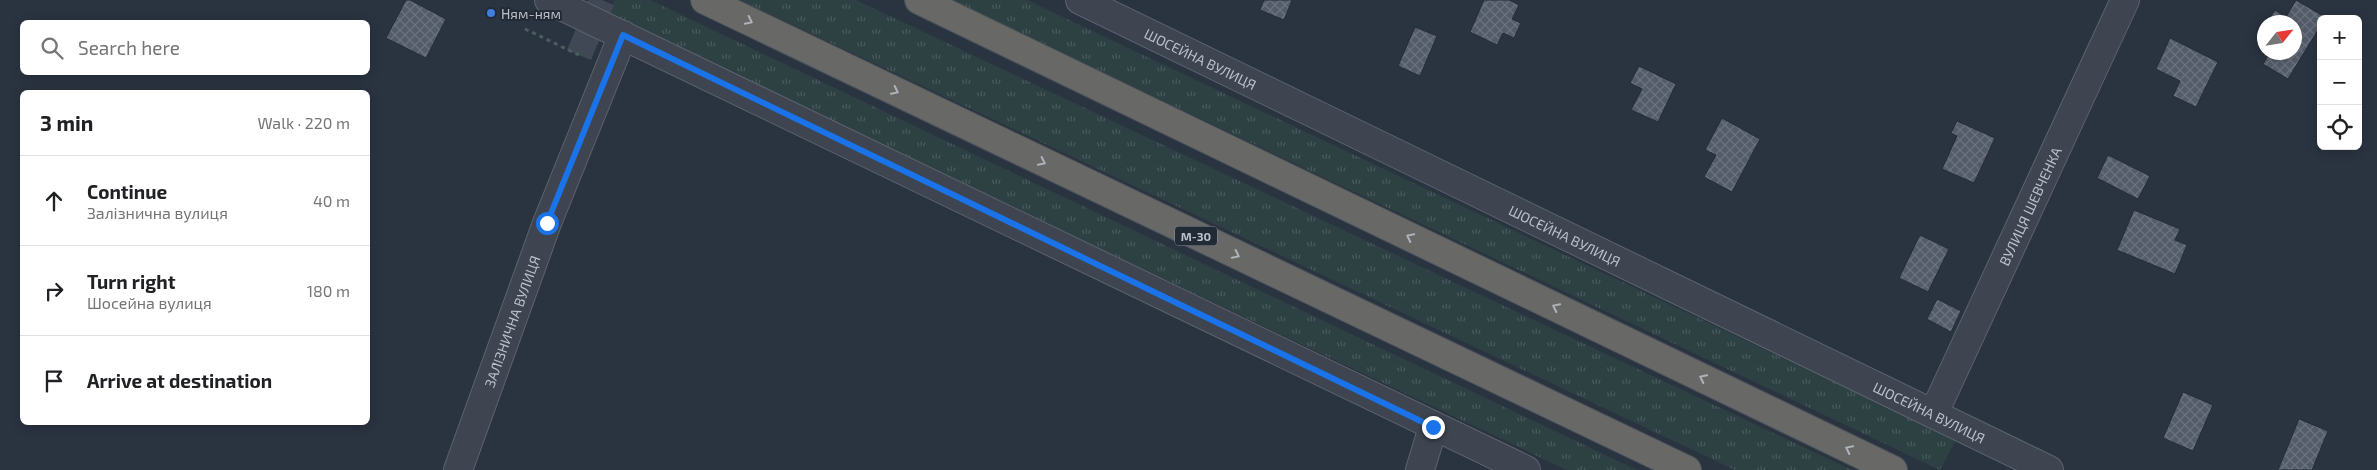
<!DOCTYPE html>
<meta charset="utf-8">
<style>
:root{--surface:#fff;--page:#f2f2f2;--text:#202124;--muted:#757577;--line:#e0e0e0}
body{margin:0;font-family:"Exo 2",sans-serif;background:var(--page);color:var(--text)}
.controls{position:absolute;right:15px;top:15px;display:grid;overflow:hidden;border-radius:8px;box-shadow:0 2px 12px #0003}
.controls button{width:45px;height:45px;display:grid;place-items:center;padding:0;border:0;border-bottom:1px solid var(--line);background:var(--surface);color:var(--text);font:25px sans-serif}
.compass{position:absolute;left:2257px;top:15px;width:45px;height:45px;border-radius:50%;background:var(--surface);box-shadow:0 2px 12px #0003;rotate:60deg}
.stop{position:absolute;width:15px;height:15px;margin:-11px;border:4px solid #1a73e8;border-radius:50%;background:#fff}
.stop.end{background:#1a73e8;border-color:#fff;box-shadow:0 1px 5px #0008}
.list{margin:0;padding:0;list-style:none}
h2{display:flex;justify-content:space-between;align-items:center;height:65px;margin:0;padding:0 20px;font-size:21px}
h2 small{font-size:16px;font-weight:400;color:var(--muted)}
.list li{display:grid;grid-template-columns:32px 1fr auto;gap:15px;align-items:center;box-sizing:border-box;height:90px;padding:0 20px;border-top:1px solid var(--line)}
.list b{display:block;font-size:19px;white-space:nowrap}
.list p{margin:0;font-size:16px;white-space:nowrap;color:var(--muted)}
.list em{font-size:16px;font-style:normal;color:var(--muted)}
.icon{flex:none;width:28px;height:28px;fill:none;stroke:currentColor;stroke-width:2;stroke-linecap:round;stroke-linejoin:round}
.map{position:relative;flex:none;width:2377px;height:470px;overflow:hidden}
.search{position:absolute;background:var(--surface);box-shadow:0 2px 12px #0003;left:20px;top:20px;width:350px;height:55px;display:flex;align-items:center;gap:12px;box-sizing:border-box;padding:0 18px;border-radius:8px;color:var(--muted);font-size:19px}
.panel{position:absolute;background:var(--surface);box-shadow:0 2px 12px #0003;left:20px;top:90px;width:350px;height:335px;border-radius:8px}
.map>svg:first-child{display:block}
.grass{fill:url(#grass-tufts)}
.building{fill:url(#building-cross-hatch);stroke:#252c37}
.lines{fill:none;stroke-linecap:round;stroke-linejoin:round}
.pedestrian-tunnel{stroke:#404855;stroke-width:26;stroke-dasharray:26 13;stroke-linecap:butt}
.minor-casing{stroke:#5c636d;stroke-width:30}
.tertiary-casing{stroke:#5c636d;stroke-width:30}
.trunk-casing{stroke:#49505a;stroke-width:30}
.path{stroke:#4c5d60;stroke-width:3;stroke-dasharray:4 4;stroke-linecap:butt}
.minor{stroke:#3e4550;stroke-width:28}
.tertiary{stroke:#3e4550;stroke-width:28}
.trunk{stroke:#686866;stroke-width:28}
.oneway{stroke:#afb3bb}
.route{stroke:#1a73e8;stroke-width:6}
.shop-dot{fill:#3f7fe0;stroke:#222a35;stroke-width:2}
.labels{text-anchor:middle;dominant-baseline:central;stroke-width:4;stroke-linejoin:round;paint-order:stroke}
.shield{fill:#222a35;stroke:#8d939d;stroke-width:1}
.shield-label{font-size:12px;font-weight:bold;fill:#bbc0ca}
.poi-label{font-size:14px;fill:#bbc0ca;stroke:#222a35;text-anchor:start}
.street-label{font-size:14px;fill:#bbc0ca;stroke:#222a35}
</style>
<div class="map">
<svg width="2377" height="470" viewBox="0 0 2377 470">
<defs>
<pattern id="grass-tufts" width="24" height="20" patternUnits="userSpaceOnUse" patternTransform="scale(1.25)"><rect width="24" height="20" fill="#2d4042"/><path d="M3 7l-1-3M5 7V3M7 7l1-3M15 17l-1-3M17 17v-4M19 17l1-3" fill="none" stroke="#4a5a5c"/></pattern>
<pattern id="building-cross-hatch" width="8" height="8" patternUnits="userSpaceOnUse" patternTransform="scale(1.25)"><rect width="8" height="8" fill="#545c6a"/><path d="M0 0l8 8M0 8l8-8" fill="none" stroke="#6b727e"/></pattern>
</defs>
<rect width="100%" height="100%" fill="#2a3340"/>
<g class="grass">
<polygon points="614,0 650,0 1637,470 1567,470 608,16"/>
<polygon points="740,0 856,0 1852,470 1735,470"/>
<polygon points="950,0 1027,0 1956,440 1940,470"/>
</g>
<g class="building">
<polygon points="406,0 410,0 446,19 426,58 386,38"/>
<polygon points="1264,0 1292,0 1284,20 1260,10"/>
<polygon points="1484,0 1509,0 1519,5 1512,19 1521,23 1514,38 1503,33 1497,45 1470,32"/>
<polygon points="2296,0 2325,17 2321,19 2321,25 2288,79 2263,64 2270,52 2294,52 2294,22 2267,22 2275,10 2286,17"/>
<polygon points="1415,27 1437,36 1420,76 1398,66"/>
<polygon points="2170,38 2218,62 2196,107 2173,96 2180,81 2156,69"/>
<polygon points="1639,66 1676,84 1658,122 1631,110 1642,89 1630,83"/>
<polygon points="1722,118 1760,139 1732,192 1704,177 1716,155 1705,150"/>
<polygon points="1957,121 1995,138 1974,183 1942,169 1957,136 1951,133"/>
<polygon points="2108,155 2150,176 2138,199 2097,178"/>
<polygon points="2134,210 2180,229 2175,240 2187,245 2175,274 2117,250"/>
<polygon points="1920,235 1949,249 1928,292 1899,278"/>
<polygon points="1937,299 1961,311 1951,332 1927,319"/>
<polygon points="2183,392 2213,405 2193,451 2163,438"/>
<polygon points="2299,419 2328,431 2312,470 2278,470"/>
</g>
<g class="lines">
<polyline class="pedestrian-tunnel" points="579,55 602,0"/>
<g class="minor-casing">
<g id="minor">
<path id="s1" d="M 1934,413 L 2125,0"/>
<path id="s2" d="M 458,470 L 547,223 L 623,35"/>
<polyline points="1420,470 1433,427"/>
</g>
</g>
<g class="tertiary-casing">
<g id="tertiary">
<polyline points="549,0 1526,470"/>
<path id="s3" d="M 1080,0 L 2049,470"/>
</g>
</g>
<g class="trunk-casing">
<g id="trunk">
<polyline points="705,0 1687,470"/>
<polyline points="919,0 1893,470"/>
</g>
</g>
<polyline class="path" points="525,29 579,55"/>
<use href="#minor" class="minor"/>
<use href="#tertiary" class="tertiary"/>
<use href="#trunk" class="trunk"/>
</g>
<defs><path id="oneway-chevron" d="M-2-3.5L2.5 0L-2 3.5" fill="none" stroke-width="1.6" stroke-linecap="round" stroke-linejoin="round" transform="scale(1.25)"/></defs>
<g class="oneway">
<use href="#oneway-chevron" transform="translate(749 21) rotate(26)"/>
<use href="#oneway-chevron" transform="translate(895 91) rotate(26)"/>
<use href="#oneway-chevron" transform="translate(1042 162) rotate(26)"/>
<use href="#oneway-chevron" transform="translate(1410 237) rotate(-154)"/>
<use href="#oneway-chevron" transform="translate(1236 255) rotate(26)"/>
<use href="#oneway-chevron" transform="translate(1556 307) rotate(-154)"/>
<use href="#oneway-chevron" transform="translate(1703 378) rotate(-154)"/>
<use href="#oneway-chevron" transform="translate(1849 449) rotate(-154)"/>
</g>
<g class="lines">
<polyline class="route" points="547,223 623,35 1433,427"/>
</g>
<circle class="shop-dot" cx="491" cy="13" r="5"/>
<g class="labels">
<rect class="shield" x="1175" y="226.5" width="42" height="19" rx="4"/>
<g class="shield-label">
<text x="1196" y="236">М-30</text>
</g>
<g class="poi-label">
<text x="501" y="13">Ням-ням</text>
</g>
<g class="street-label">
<text stroke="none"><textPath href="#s3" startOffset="134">ШОСЕЙНА ВУЛИЦЯ</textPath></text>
<text stroke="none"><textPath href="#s1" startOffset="228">ВУЛИЦЯ ШЕВЧЕНКА</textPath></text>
<text stroke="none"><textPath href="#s3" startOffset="539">ШОСЕЙНА ВУЛИЦЯ</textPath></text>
<text stroke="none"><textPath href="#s2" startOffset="158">ЗАЛІЗНИЧНА ВУЛИЦЯ</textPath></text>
<text stroke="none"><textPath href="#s3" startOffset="944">ШОСЕЙНА ВУЛИЦЯ</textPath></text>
</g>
</g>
</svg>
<div class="controls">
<button>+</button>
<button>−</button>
<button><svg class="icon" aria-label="locate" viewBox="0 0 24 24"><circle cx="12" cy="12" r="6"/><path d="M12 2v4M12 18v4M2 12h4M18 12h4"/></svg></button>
</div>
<svg class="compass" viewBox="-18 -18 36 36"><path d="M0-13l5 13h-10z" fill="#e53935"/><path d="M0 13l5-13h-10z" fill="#757577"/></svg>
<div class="stop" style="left:547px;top:223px"></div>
<div class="stop end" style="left:1433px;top:427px"></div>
<div class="search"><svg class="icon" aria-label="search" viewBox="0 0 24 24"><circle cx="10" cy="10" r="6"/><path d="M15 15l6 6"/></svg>Search here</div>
<section class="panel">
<h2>3 min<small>Walk · 220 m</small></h2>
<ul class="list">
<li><svg class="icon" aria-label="ahead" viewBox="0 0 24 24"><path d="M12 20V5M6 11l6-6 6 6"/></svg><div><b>Continue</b><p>Залізнична вулиця</p></div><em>40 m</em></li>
<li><svg class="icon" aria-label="right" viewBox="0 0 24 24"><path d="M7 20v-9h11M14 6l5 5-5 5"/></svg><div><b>Turn right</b><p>Шосейна вулиця</p></div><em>180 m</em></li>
<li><svg class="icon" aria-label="arrive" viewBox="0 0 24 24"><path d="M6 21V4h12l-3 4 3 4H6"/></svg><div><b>Arrive at destination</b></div></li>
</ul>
</section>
</div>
